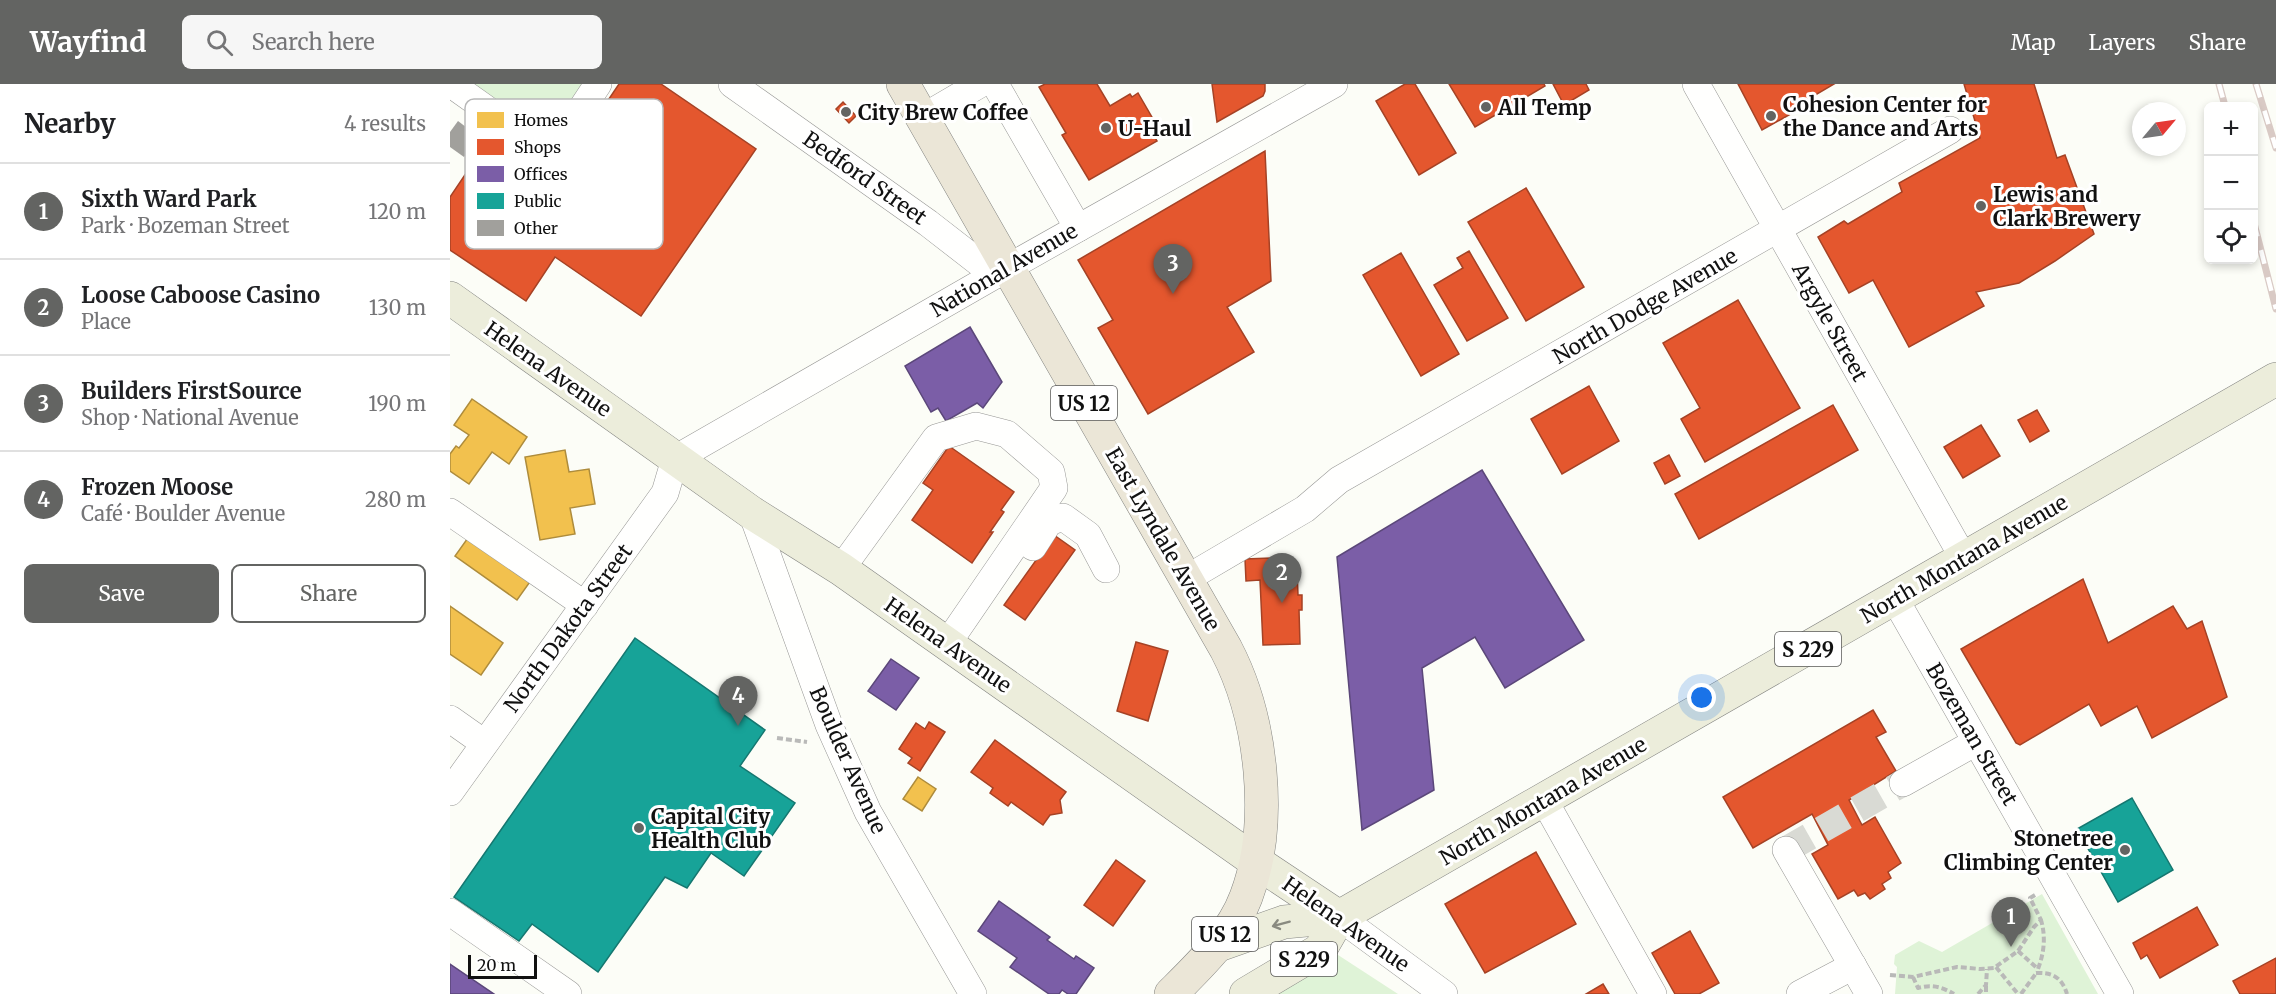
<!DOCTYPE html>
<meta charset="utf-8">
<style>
:root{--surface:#fff;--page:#f6f6f6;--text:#202124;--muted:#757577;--line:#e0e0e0;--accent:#636462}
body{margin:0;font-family:Merriweather,serif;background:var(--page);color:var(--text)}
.controls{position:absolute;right:18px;top:18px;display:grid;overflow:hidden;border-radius:9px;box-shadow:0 3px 9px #0003}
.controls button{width:54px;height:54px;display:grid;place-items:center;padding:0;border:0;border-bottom:2px solid var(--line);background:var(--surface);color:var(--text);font:30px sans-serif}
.compass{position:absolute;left:1682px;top:18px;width:54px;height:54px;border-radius:50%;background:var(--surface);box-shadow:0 3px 9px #0003;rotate:61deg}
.scale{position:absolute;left:18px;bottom:15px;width:69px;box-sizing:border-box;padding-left:6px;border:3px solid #111;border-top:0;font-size:16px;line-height:21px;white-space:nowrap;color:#111;-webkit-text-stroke:4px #fff;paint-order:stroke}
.you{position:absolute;left:1252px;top:614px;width:21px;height:21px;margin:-15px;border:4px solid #fff;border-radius:50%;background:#1a73e8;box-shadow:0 0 0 9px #1a73e833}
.badge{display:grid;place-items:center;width:39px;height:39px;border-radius:50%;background:var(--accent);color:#fff;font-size:20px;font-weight:700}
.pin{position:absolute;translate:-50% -50px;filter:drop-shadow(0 2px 3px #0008)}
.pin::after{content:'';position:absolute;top:32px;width:21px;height:18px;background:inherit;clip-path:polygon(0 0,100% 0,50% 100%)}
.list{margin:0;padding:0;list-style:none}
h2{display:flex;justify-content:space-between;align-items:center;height:78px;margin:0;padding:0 24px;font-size:26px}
h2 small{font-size:20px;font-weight:400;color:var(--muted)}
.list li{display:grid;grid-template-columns:39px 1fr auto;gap:18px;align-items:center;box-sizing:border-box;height:96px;padding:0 24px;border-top:2px solid var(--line)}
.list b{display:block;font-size:22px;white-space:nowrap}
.list p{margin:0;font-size:20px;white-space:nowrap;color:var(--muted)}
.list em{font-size:20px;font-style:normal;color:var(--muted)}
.actions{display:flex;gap:12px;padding:18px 24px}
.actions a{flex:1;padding:14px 0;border:2px solid var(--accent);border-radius:9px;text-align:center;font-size:21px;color:var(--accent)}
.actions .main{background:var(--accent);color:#fff}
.icon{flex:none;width:33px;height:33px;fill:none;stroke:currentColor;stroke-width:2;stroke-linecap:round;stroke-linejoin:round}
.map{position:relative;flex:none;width:1826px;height:910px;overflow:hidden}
header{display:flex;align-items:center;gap:36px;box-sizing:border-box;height:84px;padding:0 30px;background:var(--accent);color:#fff}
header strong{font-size:28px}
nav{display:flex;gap:33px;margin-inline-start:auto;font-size:21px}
.search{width:420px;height:54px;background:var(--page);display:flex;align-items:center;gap:15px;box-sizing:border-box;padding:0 21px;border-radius:9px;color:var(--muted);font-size:22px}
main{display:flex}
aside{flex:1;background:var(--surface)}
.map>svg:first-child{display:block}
.green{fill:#dff3d7}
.homes{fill:#f2c14e;stroke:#ae8c3c;stroke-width:1.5}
.shops{fill:#e4572e;stroke:#a54225;stroke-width:1.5}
.offices{fill:#7b5ea7;stroke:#5b477a;stroke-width:1.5}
.public{fill:#17a398;stroke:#157770;stroke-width:1.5}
.building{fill:#a1a09c}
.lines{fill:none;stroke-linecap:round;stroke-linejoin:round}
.minor-tunnel{stroke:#d9dad4;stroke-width:27;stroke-dasharray:27 14;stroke-linecap:butt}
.minor-casing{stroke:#979795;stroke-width:28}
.major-casing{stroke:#848582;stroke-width:34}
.highway-casing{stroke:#848582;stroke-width:34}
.path{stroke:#b9b9b8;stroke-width:4;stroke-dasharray:6 3;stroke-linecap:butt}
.minor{stroke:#fffffe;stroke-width:27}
.major{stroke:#eceddb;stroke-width:33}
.highway{stroke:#ebe6d7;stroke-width:33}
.rail-casing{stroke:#d9cac5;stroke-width:7}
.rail{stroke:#fff;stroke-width:4.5;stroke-dasharray:14;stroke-linecap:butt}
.oneway{stroke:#898a80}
.poi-dot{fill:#636462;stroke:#fff;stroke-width:2}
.labels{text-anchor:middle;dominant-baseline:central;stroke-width:6;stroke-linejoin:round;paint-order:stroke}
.shield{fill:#fff;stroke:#585858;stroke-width:1.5}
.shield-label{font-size:20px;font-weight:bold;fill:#111}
.poi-label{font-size:21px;font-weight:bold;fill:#111;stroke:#fff;text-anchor:start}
.street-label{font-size:21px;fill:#111;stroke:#fff}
.key{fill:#fff;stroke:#b8b8b8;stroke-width:1.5}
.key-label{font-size:16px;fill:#111}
</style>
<header>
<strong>Wayfind</strong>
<div class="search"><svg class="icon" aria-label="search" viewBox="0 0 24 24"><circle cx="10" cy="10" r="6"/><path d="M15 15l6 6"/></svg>Search here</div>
<nav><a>Map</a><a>Layers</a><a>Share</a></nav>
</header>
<main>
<aside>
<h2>Nearby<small>4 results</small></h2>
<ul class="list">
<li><span class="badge">1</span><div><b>Sixth Ward Park</b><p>Park · Bozeman Street</p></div><em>120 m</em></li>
<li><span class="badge">2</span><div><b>Loose Caboose Casino</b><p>Place</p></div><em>130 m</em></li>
<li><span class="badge">3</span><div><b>Builders FirstSource</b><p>Shop · National Avenue</p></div><em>190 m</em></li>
<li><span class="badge">4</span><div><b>Frozen Moose</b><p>Café · Boulder Avenue</p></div><em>280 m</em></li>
</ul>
<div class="actions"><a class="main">Save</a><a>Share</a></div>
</aside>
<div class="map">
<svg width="1826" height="910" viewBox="0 0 1826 910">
<rect width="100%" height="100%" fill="#fcfdf7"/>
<g class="green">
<polygon points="11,0 142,0 99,63"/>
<polygon points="1592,810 1648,910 1445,910 1447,883 1444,880 1445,871 1469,857 1492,868"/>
<polygon points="885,869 948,910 814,910"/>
</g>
<g class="homes">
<polygon points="22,315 77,353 59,380 42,368 19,400 0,387 0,370 6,362 9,364 19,351 4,341"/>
<polygon points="115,366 119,388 139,385 145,420 120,424 125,450 90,456 75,373"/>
<polygon points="20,451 82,495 67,516 5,472"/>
<polygon points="0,522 53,559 31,591 0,570"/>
<polygon points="468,693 486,705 472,727 453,715"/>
</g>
<g class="shops">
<polygon points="169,0 211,0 306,65 191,232 105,173 76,217 0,166 0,113 33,64 49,76 58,63 105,95"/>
<polygon points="595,0 647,0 660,22 680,10 682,13 688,9 703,35 696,38 707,57 639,96 612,51 616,49 589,3"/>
<polygon points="762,0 815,0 815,7 813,12 767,38"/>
<polygon points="955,0 965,0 1006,69 969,91 926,17"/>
<polygon points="999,0 1094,0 1095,2 1025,43"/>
<polygon points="1103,0 1136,0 1139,6 1114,21"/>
<polygon points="1288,0 1384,0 1360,14 1362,18 1312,46"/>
<polygon points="1514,0 1584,0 1607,74 1615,71 1644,150 1605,177 1569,199 1526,208 1534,222 1459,263 1423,196 1399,209 1368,153 1394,137 1398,140 1452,108 1449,99 1530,54"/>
<polygon points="393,18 406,32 399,39 386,25"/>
<polygon points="815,67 821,197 777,223 804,268 698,330 648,244 663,236 628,176"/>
<polygon points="1076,104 1134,203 1076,237 1018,138"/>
<polygon points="1019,167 1058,234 1017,257 984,201 1013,184 1007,174"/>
<polygon points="951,169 1009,270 971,292 913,191"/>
<polygon points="1288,216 1350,324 1255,378 1231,335 1250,324 1213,259"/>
<polygon points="1139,302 1169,357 1112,390 1081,335"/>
<polygon points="1383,321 1408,366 1249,455 1225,410"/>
<polygon points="1587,326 1599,347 1580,358 1568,336"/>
<polygon points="1531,341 1550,372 1513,394 1494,363"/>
<polygon points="499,362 564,408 551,426 554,428 540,448 543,448 522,479 462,436 483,406 473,399"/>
<polygon points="1219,371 1230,392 1215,400 1204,379"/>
<polygon points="604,451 625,466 575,536 554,521"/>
<polygon points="821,474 822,488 847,487 848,511 852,511 852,526 849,526 850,560 813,561 810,496 796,497 795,475"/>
<polygon points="1633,495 1658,559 1723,522 1737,545 1752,537 1777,613 1702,654 1687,622 1651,642 1639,620 1570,661 1566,659 1511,565"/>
<polygon points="686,558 718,567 698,637 667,627"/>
<polygon points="1423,626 1436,648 1426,653 1446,687 1399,716 1412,741 1425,733 1451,779 1438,788 1441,794 1432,800 1435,805 1420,815 1415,809 1408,812 1404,806 1388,815 1362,770 1378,761 1362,730 1303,764 1273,713"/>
<polygon points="479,638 495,648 470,687 458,679 462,674 449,665 466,639 475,645"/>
<polygon points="545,656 616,708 610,716 612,729 600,731 593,741 561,718 558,722 540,709 543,704 521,688"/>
<polygon points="1086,768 1126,840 1035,889 995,820"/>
<polygon points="666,776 695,797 663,842 634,821"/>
<polygon points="1747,823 1768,861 1710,894 1697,871 1691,875 1683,859"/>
<polygon points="1240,847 1269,899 1249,910 1225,910 1202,869"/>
<polygon points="1826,874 1826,910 1790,910 1783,897"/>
<polygon points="1153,900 1159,910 1136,910"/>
</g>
<g class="offices">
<polygon points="520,243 552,298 533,324 527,319 496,337 488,324 481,328 455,282"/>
<polygon points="1032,386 1134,556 1055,604 1025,553 972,584 984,706 912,746 887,473"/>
<polygon points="441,575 469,594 446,626 418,607"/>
<polygon points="549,817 600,853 597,856 624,875 626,872 644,884 626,910 618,910 612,906 609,910 599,910 560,883 567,874 528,847"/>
<polygon points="0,880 44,910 0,910"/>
</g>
<g class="public">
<polygon points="185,554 315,646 290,682 345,719 294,792 261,769 237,804 215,793 148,888 82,840 69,857 4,813"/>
<polygon points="1682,714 1723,786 1668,818 1627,745"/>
</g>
<polygon class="building" points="8,37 29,53 14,73 0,63 0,48"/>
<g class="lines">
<polyline class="minor-tunnel" points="1336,766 1453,699"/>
<g class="minor-casing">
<g id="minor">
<polyline points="1,0 101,71 148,0"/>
<polyline points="282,0 478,139 545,191"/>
<polyline points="545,0 628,144"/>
<polyline points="1246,0 1514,475"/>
<polyline points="472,34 530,0"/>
<polyline points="0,428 135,521"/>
<polyline points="302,429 379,641 418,728 523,910"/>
<polyline points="583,463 599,438 613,433 638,451 656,485"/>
<polyline points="391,485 486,354 526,342 557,350 601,388 604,404 497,560"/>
<polyline points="736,495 855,425 889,396 1500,46"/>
<polyline points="1445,515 1670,910"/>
<polyline points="0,635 34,659"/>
<polyline points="1453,699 1526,658"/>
<polyline points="0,708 215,409 225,375 545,191 884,0"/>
<polyline points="1094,716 1203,910"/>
<polyline points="1336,766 1419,910"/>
<polyline points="0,828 118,910"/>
<polyline points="889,833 994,910"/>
<polyline points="1350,910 1403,882"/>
</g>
</g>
<g class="major-casing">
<g id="major">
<polyline points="0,214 302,429 391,485 805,777 889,833"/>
<polyline points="766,862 834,838 889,833 1826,295"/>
<polyline points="796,910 870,866 889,833"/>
</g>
</g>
<g class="highway-casing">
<path id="highway" d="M 453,0 L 776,565 C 812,634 824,739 796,813 C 782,851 749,882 721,910"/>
</g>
<g class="path">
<polyline points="327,654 357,658"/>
<path d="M 1568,867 L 1588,885 C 1594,869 1596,853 1591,836"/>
<polyline points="1546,883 1568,910"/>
<path d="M 1586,889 C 1603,888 1612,894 1617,910"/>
<polyline points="1440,891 1463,893 1507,883 1530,885 1544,884 1568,867 1584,843 1591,836 1580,814 1585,811"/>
<path d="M 1463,893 L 1468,904 C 1482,900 1492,903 1504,910"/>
<polyline points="1536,902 1536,910"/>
<polyline points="1528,910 1536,901 1537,885"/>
<polyline points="1571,910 1587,888"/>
</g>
<use href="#minor" class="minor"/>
<use href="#major" class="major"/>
<use href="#highway" class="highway"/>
<g class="rail-casing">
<g id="rail">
<polyline points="1769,0 1775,22"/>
<polyline points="1806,0 1826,64"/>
<polyline points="1804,139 1826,225"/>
</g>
</g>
<use href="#rail" class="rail"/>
</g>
<defs><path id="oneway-shaft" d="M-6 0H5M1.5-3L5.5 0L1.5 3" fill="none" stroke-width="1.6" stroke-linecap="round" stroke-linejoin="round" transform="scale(1.5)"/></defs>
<use class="oneway" href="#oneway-shaft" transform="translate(831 840) rotate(165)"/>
<g class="poi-dot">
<circle cx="1036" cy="23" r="6"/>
<circle cx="396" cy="28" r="6"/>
<circle cx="1321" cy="32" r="6"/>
<circle cx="656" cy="44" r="6"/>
<circle cx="1531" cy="122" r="6"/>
<circle cx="189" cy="744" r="6"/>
<circle cx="1675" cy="766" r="6"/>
</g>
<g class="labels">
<g class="shield">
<rect x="601" y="302" width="66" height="34" rx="4.5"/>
<rect x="1325" y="548" width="66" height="34" rx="4.5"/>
<rect x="742" y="833" width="66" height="34" rx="4.5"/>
<rect x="821" y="858" width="66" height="34" rx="4.5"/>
</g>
<g class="shield-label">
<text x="634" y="319">US 12</text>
<text x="1358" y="565">S 229</text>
<text x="775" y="850">US 12</text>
<text x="854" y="875">S 229</text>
</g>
<g class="poi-label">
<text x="1333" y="20">Cohesion Center for<tspan x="1333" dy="24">the Dance and Arts</tspan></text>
<text x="1048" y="23">All Temp</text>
<text x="408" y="28">City Brew Coffee</text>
<text x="668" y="44">U-Haul</text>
<text x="1543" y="110">Lewis and<tspan x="1543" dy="24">Clark Brewery</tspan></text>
<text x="201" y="732">Capital City<tspan x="201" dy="24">Health Club</tspan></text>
<text x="1663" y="754" text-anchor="end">Stonetree<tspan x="1663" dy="24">Climbing Center</tspan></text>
</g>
<g class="street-label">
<text transform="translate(415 94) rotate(35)">Bedford Street</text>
<text transform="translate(554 186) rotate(-30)">National Avenue</text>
<text transform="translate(1195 222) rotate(-30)">North Dodge Avenue</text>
<text transform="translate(1380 238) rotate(61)">Argyle Street</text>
<text transform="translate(98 285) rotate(35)">Helena Avenue</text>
<text transform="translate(713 455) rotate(60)">East Lyndale Avenue</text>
<text transform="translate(1514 475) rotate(-30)">North Montana Avenue</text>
<text transform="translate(118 544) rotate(-54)">North Dakota Street</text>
<text transform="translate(498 561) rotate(35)">Helena Avenue</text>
<text transform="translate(1522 650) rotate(60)">Bozeman Street</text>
<text transform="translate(398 676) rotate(66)">Boulder Avenue</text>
<text transform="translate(1093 717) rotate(-30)">North Montana Avenue</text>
<text transform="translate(896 840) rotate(35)">Helena Avenue</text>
</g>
</g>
<rect x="15" y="15" width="198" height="150" rx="9" class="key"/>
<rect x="27" y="28" width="27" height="16" fill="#f2c14e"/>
<rect x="27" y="55" width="27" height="16" fill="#e4572e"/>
<rect x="27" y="82" width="27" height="16" fill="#7b5ea7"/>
<rect x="27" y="109" width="27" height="16" fill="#17a398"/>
<rect x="27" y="136" width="27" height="16" fill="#a1a09c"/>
<g class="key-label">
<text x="64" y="42">Homes</text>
<text x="64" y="69">Shops</text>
<text x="64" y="96">Offices</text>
<text x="64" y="123">Public</text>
<text x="64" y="150">Other</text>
</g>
</svg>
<div class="controls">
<button>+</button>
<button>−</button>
<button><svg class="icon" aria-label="locate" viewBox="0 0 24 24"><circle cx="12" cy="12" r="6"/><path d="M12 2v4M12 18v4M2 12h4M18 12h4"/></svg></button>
</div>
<svg class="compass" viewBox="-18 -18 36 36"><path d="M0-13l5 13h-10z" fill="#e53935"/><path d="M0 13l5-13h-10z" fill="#757577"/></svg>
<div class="scale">20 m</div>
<div class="you"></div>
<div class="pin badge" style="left:1561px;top:863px">1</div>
<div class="pin badge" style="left:832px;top:519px">2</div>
<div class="pin badge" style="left:723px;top:210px">3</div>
<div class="pin badge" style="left:288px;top:642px">4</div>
</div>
</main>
